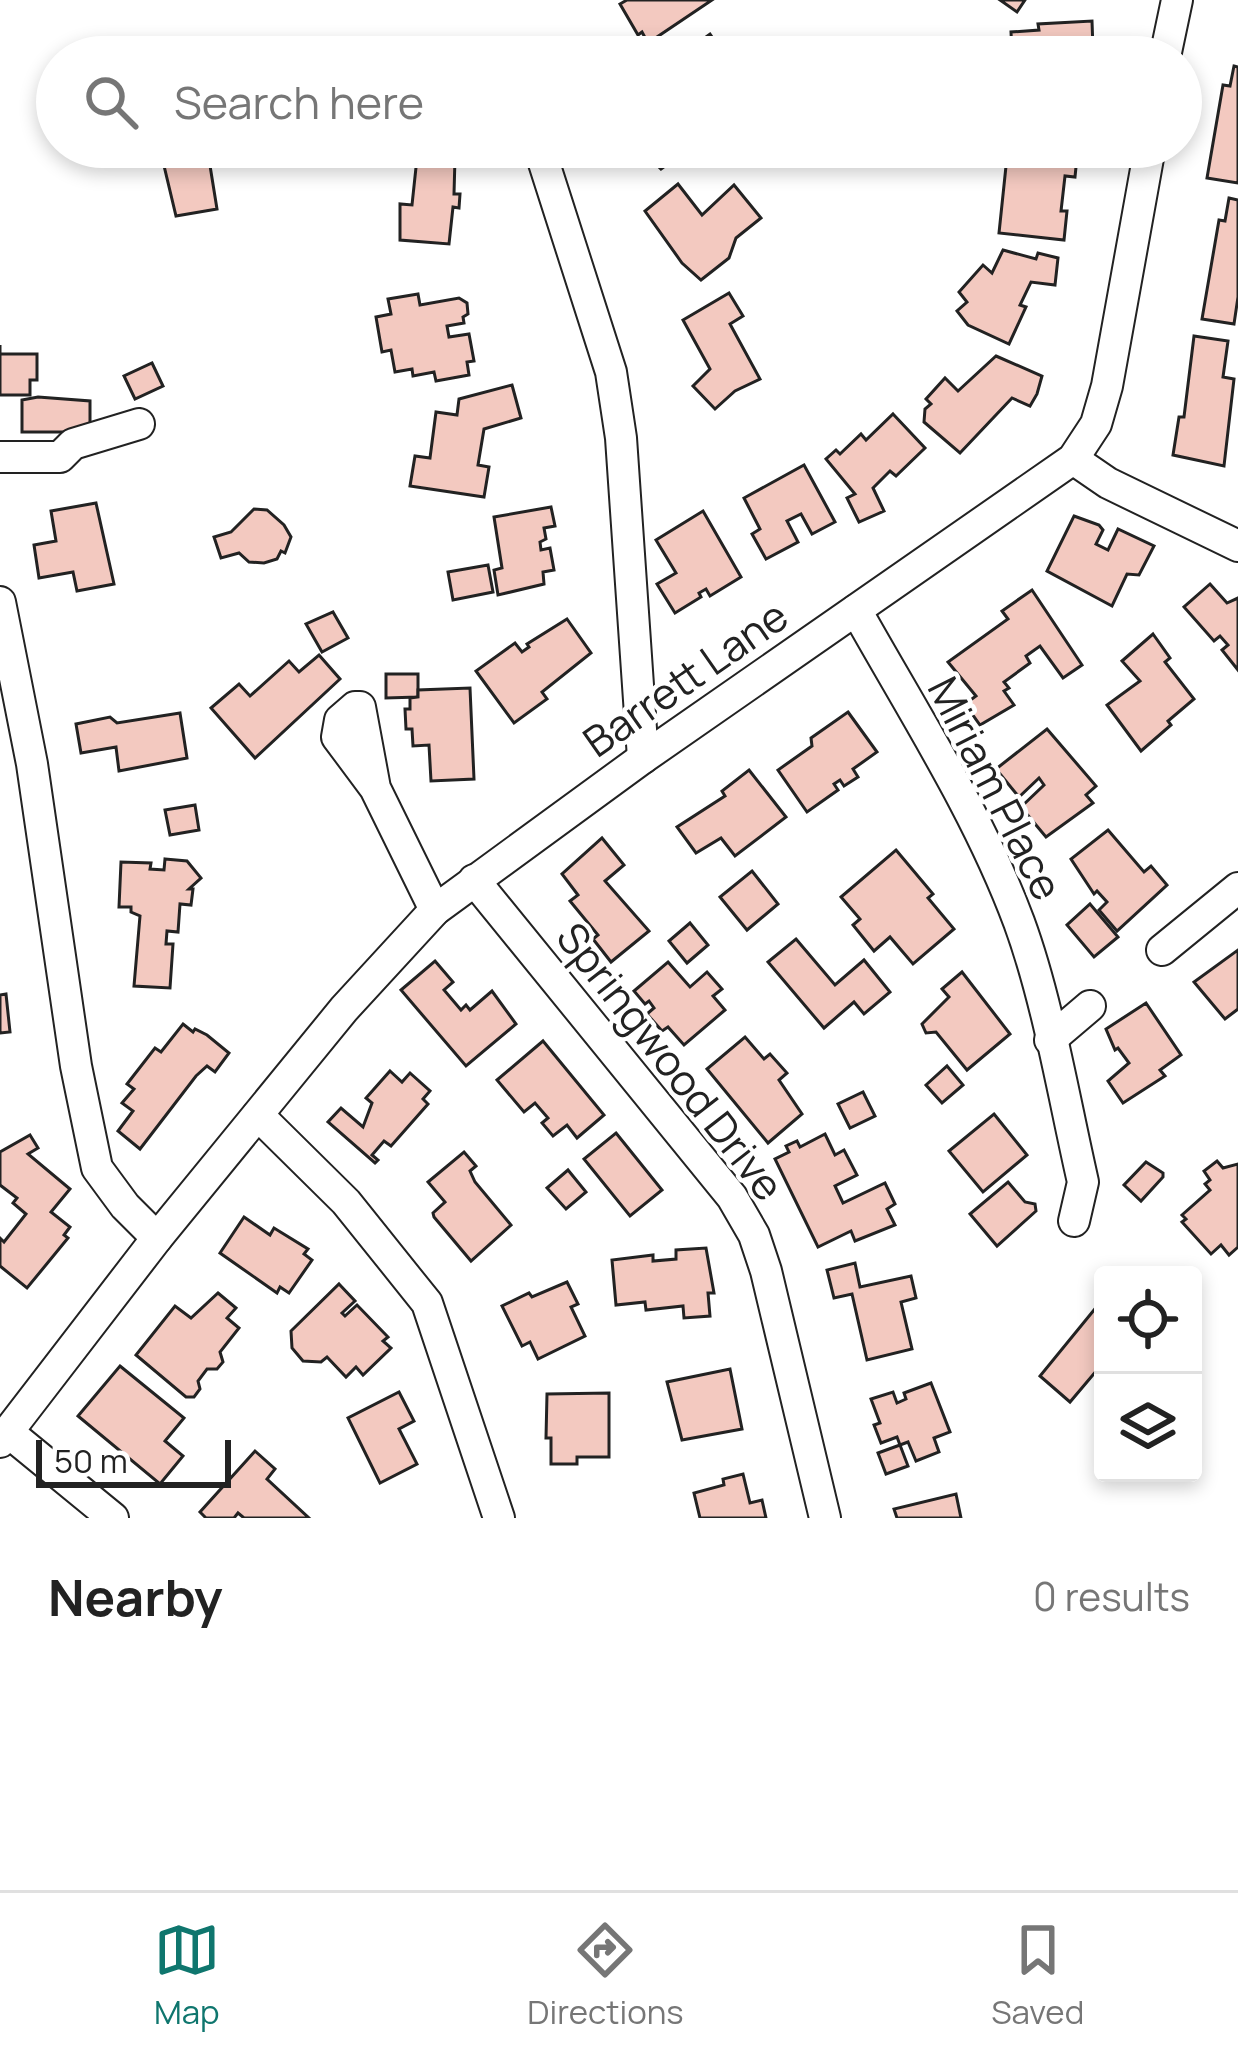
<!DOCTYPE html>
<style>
:root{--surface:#fff;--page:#f6f6f6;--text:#222;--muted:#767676;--line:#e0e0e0;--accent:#0f766e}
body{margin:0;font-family:Manrope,sans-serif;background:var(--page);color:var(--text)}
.controls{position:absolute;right:36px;bottom:36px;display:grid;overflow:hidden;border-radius:12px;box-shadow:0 6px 18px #0003}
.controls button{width:108px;height:108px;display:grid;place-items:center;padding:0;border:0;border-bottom:3px solid var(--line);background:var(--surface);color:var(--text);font:60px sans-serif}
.scale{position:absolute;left:36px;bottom:30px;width:195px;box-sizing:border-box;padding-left:12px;border:6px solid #222;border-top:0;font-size:33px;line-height:42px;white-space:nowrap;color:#222;-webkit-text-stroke:9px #fff;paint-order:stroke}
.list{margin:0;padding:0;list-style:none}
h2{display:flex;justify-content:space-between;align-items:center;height:156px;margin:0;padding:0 48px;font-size:51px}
h2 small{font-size:39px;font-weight:400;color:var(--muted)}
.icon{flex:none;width:66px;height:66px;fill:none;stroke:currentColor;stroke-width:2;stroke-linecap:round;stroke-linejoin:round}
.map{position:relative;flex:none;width:1238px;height:1518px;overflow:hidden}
.search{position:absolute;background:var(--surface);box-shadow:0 6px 18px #0003;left:36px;right:36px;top:36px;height:132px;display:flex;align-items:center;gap:30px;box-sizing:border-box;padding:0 42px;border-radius:66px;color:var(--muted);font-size:45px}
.sheet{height:372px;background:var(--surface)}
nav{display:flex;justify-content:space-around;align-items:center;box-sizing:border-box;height:168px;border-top:3px solid var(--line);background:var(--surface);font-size:33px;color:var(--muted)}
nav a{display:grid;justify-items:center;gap:6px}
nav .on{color:var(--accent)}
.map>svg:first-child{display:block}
.building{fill:#f3c9c0;stroke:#222;stroke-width:3}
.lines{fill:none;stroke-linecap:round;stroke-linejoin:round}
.minor-casing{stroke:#222;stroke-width:34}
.minor{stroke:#fff;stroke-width:30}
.labels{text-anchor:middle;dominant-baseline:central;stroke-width:9;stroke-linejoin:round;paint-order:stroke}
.street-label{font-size:42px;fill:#222;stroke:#fff}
</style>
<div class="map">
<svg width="1238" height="1518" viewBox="0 0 1238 1518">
<rect width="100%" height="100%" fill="#fff"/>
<g class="building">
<polygon points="627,0 712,0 648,43 642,32 638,35 620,4"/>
<polygon points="1000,0 1025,0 1017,12"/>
<polygon points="1092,21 1093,49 1088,49 1088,57 1012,54 1011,32 1039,30 1038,24"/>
<polygon points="710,34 726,57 678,57"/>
<polygon points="381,43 385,57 334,57"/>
<polygon points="1234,66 1238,67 1238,183 1207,178 1223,85 1230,86"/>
<polygon points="149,147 207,147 217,209 176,216 160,149 150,151"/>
<polygon points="347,147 396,147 351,160"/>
<polygon points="654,147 691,147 661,169 650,158"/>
<polygon points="1008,147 1078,147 1075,177 1065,176 1061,211 1067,211 1064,240 999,233"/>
<polygon points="430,156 455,158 454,194 460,194 459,208 453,207 449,244 400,240 400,204 412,205 417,158"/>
<polygon points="678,184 702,215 734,185 761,218 736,238 729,258 701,280 682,263 645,211"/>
<polygon points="1229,198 1238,200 1238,297 1234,324 1202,319 1219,220 1225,221"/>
<polygon points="1003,250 1036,259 1038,253 1058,258 1055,285 1031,282 1020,305 1026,307 1009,344 968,325 957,311 967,302 959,292 983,265 992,273"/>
<polygon points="729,293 743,316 730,324 760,379 735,391 715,409 693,386 710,369 683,320"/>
<polygon points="418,294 420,305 459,298 467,303 468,314 463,317 464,323 447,326 449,337 469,334 474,361 467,362 469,375 436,381 434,372 413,376 412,369 395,372 391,350 382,352 376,317 391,314 388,299"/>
<polygon points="1194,336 1228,341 1223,377 1234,379 1224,466 1173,455 1179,417 1184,417"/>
<polygon points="0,345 0,354 37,354 37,380 30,380 30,395 0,395"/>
<polygon points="996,356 1042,376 1037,394 1030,406 1012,398 960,453 924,422 925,409 931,404 926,399 945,378 958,391"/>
<polygon points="152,363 163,386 135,399 124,376"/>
<polygon points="512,385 521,418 484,429 478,465 489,467 484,497 410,486 415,456 430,458 436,412 457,415 459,399"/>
<polygon points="38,397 90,401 90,432 22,432 22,400"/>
<polygon points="893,414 925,448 896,476 890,471 873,488 884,511 859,522 847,498 855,494 826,459 836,450 840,454 861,434 866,440"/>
<polygon points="804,465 835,522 812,534 801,514 787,521 798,542 766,559 752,534 760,529 744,498"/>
<polygon points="96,503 114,584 77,591 73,572 39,578 34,545 56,541 51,511"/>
<polygon points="551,507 555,526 544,528 546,539 540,542 541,550 550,548 554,570 543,572 544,584 498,595 494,570 502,568 494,517"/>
<polygon points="254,509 267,510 284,525 291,537 285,553 281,551 277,559 264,563 249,562 239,553 221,558 214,537 231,532"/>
<polygon points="703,511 741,577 710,596 706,589 699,593 701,597 675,613 657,584 676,573 656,540"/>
<polygon points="1074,516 1099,525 1103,530 1096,544 1108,550 1118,529 1154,546 1139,575 1127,574 1112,606 1047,571"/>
<polygon points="488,565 493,592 453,600 448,572"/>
<polygon points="1210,584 1227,603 1238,598 1238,670 1222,650 1228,645 1220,636 1214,641 1184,607"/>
<polygon points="1032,590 1082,665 1063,678 1040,646 1026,656 1030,663 1004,682 1009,688 1004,691 1014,705 980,725 965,704 976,696 948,662 1008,619 1002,611"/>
<polygon points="333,612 348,638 322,652 306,624"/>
<polygon points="567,619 591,653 542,692 547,699 514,723 476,671 515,643 522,652 529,647 527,644"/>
<polygon points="1153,634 1170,658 1165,662 1194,699 1168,721 1171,725 1141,751 1107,705 1140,681 1122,661"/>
<polygon points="319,655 340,679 255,758 211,708 239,684 250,696 289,661 299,672"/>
<polygon points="386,674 418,674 418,697 386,698"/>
<polygon points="470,688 474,779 431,781 429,745 413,746 412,729 406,729 405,709 410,709 410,698 418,697 418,690"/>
<polygon points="848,712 877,752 853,769 858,777 844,786 840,780 834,784 838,790 807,812 778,770 812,746 811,738"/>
<polygon points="180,713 187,758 119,771 116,747 81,753 76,724 110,717 117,723"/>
<polygon points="1047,729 1096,786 1086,795 1093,803 1046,837 1021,807 1044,785 1039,778 1019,797 996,769"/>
<polygon points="749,770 786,817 735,856 721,838 696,853 677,827 725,796 722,791"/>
<polygon points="195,805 199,830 170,835 165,810"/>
<polygon points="1108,830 1144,872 1151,866 1167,885 1117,931 1099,910 1107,902 1097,891 1094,894 1071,859"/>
<polygon points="602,838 624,865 605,881 649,931 611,962 593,939 598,935 570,901 578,895 562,874"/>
<polygon points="896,850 933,894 928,898 954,929 913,964 890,937 874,951 853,925 860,919 841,897"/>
<polygon points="165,859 187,861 201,878 189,889 193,889 191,905 180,904 178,932 167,931 166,944 173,944 170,988 134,986 140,916 131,912 131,907 119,907 121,862 151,863 150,869 164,870"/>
<polygon points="752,871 778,904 747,930 720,897"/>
<polygon points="1090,904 1118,937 1094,957 1067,925"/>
<polygon points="690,923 708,945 687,963 669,941"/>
<polygon points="796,939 835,985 864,960 890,992 864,1014 854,1002 824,1028 768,962"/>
<polygon points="1238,950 1238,1009 1225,1019 1194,982"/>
<polygon points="435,961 453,982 444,990 461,1010 466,1005 470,1010 492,991 516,1024 466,1066 401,990"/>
<polygon points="668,962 690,987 707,972 722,989 713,996 725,1010 684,1045 668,1027 662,1031 647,1014 654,1008 649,1001 645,1004 634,991"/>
<polygon points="962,972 1010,1034 967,1070 936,1032 926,1033 922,1024 949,997 942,989"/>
<polygon points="6,994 10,1032 0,1033 0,995"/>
<polygon points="1146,1003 1181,1055 1160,1070 1165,1076 1123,1103 1108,1081 1129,1063 1118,1048 1115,1050 1106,1029"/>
<polygon points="183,1024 193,1032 195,1029 207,1035 229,1053 215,1072 207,1066 196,1076 140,1149 118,1131 133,1111 122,1103 134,1089 127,1084 155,1048 161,1052"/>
<polygon points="745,1037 764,1059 770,1054 787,1073 779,1080 802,1114 768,1143 707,1069"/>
<polygon points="543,1041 604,1115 577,1138 567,1125 553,1136 542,1123 548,1118 535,1103 524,1112 497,1080"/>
<polygon points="947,1066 963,1085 942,1103 926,1085"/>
<polygon points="390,1071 402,1082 410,1073 430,1091 423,1099 428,1104 391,1146 384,1141 372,1155 378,1160 375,1163 328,1122 341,1108 363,1127 372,1103 366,1098"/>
<polygon points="863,1092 875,1116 850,1128 838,1104"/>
<polygon points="994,1114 1027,1155 983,1192 949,1151"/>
<polygon points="616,1133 662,1190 630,1216 584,1159"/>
<polygon points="825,1134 835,1155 844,1150 857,1175 835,1186 843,1203 885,1183 895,1204 887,1209 895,1225 855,1241 851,1231 818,1247 775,1159 789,1152 786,1146 797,1141 800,1147"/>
<polygon points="30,1135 38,1148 28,1154 70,1189 51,1212 70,1227 64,1235 68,1238 27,1288 0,1266 0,1238 4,1242 26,1214 13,1203 17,1198 0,1185 0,1152"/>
<polygon points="464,1152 476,1166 470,1171 475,1182 511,1225 471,1261 434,1217 433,1213 445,1202 428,1182"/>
<polygon points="1217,1161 1223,1168 1238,1164 1238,1247 1229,1255 1221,1245 1211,1254 1182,1222 1186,1219 1182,1215 1210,1190 1205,1184 1210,1180 1204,1171"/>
<polygon points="1146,1162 1163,1173 1163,1177 1141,1201 1124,1185"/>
<polygon points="568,1170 586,1192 566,1209 547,1188"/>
<polygon points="1008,1182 1025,1202 1035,1204 1036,1211 997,1246 970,1214"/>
<polygon points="244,1217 270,1235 274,1228 308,1249 304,1254 312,1260 289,1293 280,1287 277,1293 220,1253"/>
<polygon points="706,1248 714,1293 708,1293 710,1316 684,1318 683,1306 646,1310 645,1302 616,1305 612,1260 653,1255 653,1261 676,1259 676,1250"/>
<polygon points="855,1263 860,1287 911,1276 916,1298 901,1302 912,1349 867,1360 852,1294 834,1298 827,1270"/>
<polygon points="567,1282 578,1304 571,1307 585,1336 538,1359 530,1342 522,1346 502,1306 529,1293 532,1297"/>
<polygon points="339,1284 355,1301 342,1313 345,1316 357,1305 388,1337 383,1341 391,1348 363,1375 356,1367 346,1377 327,1357 321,1362 303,1361 292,1348 291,1331"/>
<polygon points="218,1293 236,1308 227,1318 239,1328 220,1352 223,1362 217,1369 207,1369 198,1381 200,1389 194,1397 186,1397 136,1355 175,1306 191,1318"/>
<polygon points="1103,1299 1103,1363 1070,1402 1040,1376"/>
<polygon points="120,1366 184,1418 165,1441 183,1456 160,1484 78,1416"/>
<polygon points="730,1369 742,1429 682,1440 667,1382"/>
<polygon points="931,1383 950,1432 934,1438 939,1452 916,1461 908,1442 900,1445 897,1437 881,1443 874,1425 880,1423 871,1399 893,1392 897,1403 906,1399 904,1393"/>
<polygon points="399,1392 414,1421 399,1429 417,1464 380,1483 348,1418"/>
<polygon points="609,1393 609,1457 577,1457 577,1464 551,1464 551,1438 546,1438 547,1394"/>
<polygon points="900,1445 908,1466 886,1474 878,1453"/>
<polygon points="255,1451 275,1469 267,1479 309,1518 244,1518 238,1513 234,1518 206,1518 200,1512"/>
<polygon points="743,1474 750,1503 762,1500 766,1518 700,1518 694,1493 724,1485 723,1479"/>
<polygon points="956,1494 961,1518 897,1518 894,1509"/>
</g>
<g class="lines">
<g class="minor-casing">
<g id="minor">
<polyline points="1165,57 1177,0"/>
<polyline points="545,147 544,163 611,372 621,438 643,758"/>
<polyline points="0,457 60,457 73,444 139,424"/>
<polyline points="1073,459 1108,483 1238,546"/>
<polyline points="0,602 32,764 76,1066 97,1168 125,1206 157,1238"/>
<path d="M 856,610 C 913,712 978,812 1019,922 C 1048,1001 1064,1099 1083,1182 L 1074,1221"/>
<polyline points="375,788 360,707 355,707 340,720 337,737 375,788 435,910"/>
<polyline points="474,880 732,1197 754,1235 766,1271 825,1518"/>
<polyline points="1162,950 1238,888"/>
<polyline points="1050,1040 1090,1006"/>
<polyline points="258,1115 346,1202 427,1303 499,1518"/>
<polyline points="8,1432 113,1518"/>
<polyline points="0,1442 157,1238 344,1009 435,910 643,758 1073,459 1096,424 1107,386 1150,147"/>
</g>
</g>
<use href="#minor" class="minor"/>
</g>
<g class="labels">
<g class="street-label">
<text transform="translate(685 678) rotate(-35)">Barrett Lane</text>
<text transform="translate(996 788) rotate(63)">Miriam Place</text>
<text transform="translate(671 1061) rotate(52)">Springwood Drive</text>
</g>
</g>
</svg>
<div class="controls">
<button><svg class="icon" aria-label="locate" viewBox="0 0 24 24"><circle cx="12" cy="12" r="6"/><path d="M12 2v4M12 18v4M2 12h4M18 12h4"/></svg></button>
<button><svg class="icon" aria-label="layers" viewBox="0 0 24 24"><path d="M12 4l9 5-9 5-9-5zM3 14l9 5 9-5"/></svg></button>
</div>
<div class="scale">50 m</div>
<div class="search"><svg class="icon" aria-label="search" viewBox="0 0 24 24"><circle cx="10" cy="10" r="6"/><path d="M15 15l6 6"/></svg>Search here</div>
</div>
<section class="sheet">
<h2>Nearby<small>0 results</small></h2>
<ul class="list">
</ul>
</section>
<nav>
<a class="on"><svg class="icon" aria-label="map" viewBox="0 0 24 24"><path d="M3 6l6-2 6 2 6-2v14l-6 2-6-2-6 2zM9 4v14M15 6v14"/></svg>Map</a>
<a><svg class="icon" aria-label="directions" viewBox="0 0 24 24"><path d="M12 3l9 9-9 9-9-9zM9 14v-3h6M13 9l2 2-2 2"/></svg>Directions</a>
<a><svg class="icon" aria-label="saved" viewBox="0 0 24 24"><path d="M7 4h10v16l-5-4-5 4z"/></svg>Saved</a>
</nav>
